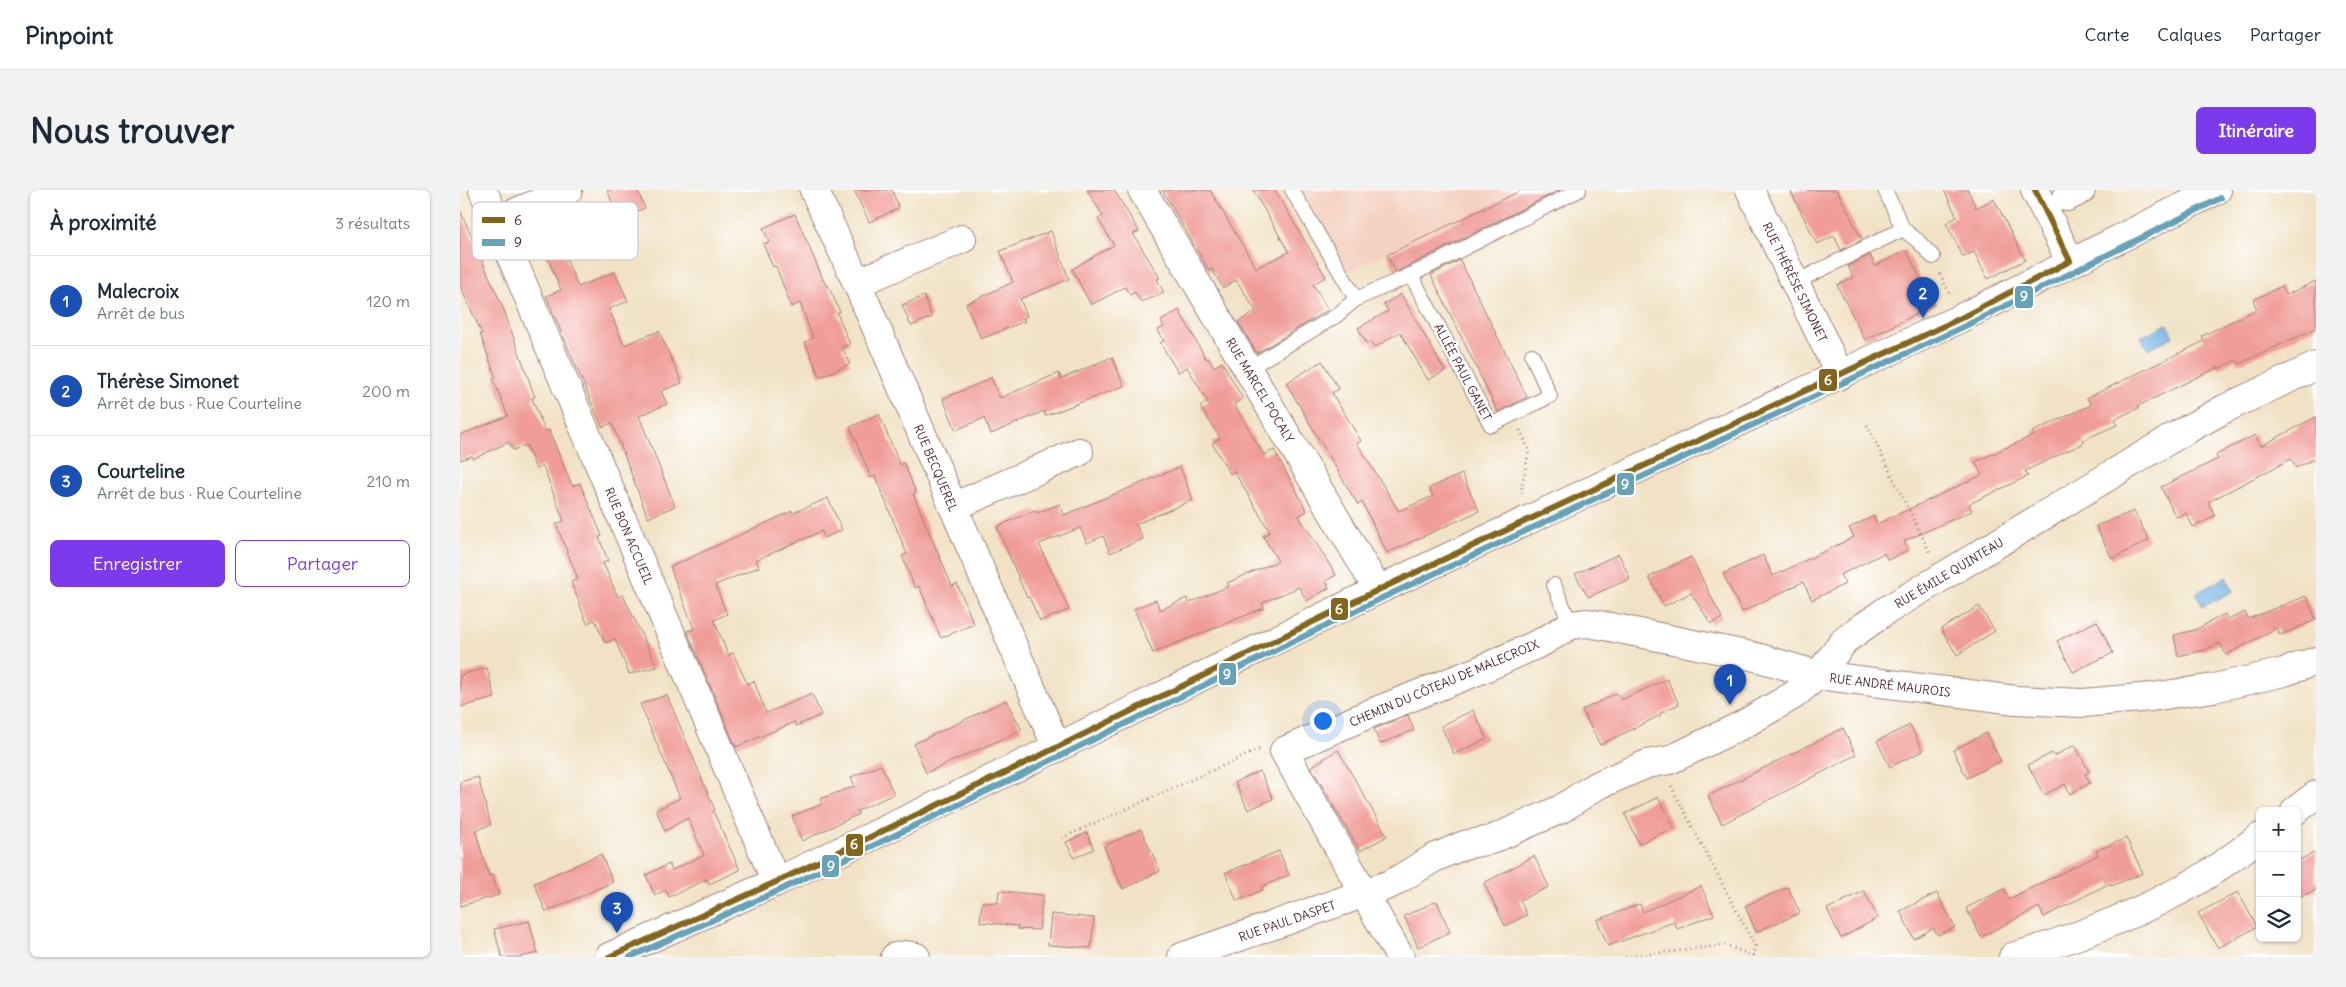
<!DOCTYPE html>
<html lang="fr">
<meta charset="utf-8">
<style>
:root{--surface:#fff;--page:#f2f2f3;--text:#1f2937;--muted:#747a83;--line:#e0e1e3;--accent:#7c3aed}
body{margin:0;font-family:Delius,sans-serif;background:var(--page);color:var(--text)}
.controls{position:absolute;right:15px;bottom:15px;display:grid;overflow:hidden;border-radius:8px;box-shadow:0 1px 4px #0004}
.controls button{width:45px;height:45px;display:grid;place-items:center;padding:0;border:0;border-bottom:1px solid var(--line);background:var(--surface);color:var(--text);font:25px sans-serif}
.you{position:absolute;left:862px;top:530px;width:18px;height:18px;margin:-12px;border:4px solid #fff;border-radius:50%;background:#1a73e8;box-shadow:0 0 0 8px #1a73e833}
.badge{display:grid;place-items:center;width:32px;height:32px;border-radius:50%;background:var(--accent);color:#fff;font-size:16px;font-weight:700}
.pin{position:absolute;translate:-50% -41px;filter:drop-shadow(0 1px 2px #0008)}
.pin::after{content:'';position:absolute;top:26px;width:18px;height:15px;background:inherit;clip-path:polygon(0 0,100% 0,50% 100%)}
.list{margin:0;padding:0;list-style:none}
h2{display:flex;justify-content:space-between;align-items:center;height:65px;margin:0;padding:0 20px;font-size:21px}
h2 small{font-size:16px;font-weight:400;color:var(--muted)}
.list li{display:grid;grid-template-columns:32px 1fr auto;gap:15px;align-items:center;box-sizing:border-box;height:90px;padding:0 20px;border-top:1px solid var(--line)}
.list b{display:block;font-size:19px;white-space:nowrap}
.list p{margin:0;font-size:16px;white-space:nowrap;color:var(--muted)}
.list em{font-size:16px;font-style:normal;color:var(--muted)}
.actions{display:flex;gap:10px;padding:15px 20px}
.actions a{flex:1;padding:11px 0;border:1px solid var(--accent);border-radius:8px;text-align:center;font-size:18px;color:var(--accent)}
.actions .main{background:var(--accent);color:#fff}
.icon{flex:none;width:28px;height:28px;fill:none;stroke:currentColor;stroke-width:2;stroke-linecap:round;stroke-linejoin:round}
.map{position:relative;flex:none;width:1856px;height:767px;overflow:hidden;border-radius:8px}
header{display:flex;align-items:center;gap:30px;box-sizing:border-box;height:70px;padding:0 25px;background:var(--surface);border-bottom:1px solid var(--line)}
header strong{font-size:24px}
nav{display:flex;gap:28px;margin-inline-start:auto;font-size:18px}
.intro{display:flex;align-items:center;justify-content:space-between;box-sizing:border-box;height:120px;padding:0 30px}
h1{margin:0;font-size:35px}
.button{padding:12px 22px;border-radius:8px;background:var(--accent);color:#fff;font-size:18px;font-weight:700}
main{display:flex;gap:30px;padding:0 30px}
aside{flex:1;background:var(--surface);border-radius:8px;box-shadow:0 1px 4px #0004}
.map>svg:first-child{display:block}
.built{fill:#f5d2c2}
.water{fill:#6fb0e3;stroke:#5c6887}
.building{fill:#f09d99}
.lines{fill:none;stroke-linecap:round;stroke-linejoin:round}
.lane-casing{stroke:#9e8078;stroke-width:16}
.street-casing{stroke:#9e8078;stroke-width:30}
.path{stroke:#9e8078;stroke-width:3;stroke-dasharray:1 4;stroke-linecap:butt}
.lane{stroke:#fff;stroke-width:14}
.street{stroke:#fff;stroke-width:28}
.bus-1-casing{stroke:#fff;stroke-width:10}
.bus-2-casing{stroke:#fff;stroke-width:10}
.bus-1{stroke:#82661e;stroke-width:6}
.bus-2{stroke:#67a2b6;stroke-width:6}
.labels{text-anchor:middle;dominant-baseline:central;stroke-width:5;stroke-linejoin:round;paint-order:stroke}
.street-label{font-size:12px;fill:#4a1f2b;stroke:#fff}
.key{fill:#fff;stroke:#c9bcbf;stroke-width:1}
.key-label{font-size:14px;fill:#4a1f2b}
.line-badge{stroke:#fff;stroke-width:2}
.badge-label{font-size:14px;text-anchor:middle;font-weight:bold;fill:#fff}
</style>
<header>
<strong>Pinpoint</strong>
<nav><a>Carte</a><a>Calques</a><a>Partager</a></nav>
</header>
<div class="intro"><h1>Nous trouver</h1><a class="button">Itinéraire</a></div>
<main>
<aside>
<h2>À proximité<small>3 résultats</small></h2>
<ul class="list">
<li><span class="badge" style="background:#1a4fb4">1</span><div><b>Malecroix</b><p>Arrêt de bus</p></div><em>120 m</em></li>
<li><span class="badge" style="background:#1a4fb4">2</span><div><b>Thérèse Simonet</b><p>Arrêt de bus · Rue Courteline</p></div><em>200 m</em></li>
<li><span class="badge" style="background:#1a4fb4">3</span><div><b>Courteline</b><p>Arrêt de bus · Rue Courteline</p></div><em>210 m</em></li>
</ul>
<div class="actions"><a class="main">Enregistrer</a><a>Partager</a></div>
</aside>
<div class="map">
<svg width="1856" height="767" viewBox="0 0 1856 767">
<rect width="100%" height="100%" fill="#fff"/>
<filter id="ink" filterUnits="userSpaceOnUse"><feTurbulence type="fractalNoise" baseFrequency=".02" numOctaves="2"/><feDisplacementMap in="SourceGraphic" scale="10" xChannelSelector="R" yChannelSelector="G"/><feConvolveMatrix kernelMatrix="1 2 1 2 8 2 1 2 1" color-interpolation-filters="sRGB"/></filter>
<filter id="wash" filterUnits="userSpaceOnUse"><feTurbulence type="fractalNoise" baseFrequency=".0096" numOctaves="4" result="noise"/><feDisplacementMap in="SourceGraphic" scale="20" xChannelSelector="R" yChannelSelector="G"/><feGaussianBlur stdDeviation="1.12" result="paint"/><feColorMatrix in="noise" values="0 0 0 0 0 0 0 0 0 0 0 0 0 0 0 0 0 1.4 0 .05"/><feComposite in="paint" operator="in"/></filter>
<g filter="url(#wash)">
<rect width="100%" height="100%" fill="#f1e2c5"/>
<polygon class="built" points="842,0 1061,0 889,82"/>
<g class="water">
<polygon points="1707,134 1713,147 1688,159 1681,147"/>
<polygon points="1766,387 1773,401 1743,417 1736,403"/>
</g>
<g id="blocks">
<g class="building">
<polygon points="147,0 177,0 185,18 159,29"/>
<polygon points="394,0 432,0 439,18 409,32"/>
<polygon points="627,0 654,0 679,41 673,44 700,88 697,89 704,103 681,112 675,102 670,105 665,97 631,115 612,79 654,55 638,29 643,26"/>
<polygon points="702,0 750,0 796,78 829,62 793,0 815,0 866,87 853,94 868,120 797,163 778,132 796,121 776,90 763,98 752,79 749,81"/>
<polygon points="1062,0 1100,0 936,82 927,65"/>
<polygon points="1330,0 1377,0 1402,50 1381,60 1374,46 1357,54"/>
<polygon points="1484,0 1508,0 1516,18 1534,9 1565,70 1528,89 1514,62 1503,67 1486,33 1497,27"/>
<polygon points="0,20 43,118 75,207 72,208 85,241 89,240 112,296 120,293 142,346 139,347 148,371 143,373 158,407 163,405 197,477 169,484 155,449 145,453 135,430 127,433 111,392 118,389 96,334 104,331 83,276 76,279 66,255 53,260 49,252 13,269 12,266 0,270 0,245 48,226 33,189 36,188 20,144 22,144 0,96"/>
<polygon points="335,24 366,96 368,95 380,122 377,123 390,154 382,157 390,174 360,187 345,152 353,148 340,113 331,117 316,76 313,77 303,54 309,52 303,38"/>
<polygon points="90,28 118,97 155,82 168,111 149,119 164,155 199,141 222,193 201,201 207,214 179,226 215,316 188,328 152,233 142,237 86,106 101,100 86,64 82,65 71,36"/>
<polygon points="591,41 609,89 560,109 567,126 563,128 565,131 521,149 506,114 553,92 540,61"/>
<polygon points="1446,60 1474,115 1405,150 1377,95 1393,87 1388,76 1410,65 1415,76"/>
<polygon points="1000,70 1067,207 1038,222 971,85"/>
<polygon points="1856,91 1856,138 1779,174 1776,170 1758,179 1758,177 1678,216 1679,218 1655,229 1657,235 1623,250 1624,253 1565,281 1568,286 1509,314 1512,321 1444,351 1448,360 1428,370 1424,363 1380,385 1385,394 1352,410 1343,392 1282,422 1263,384 1303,365 1313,386 1394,347 1389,338 1414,326 1417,334 1522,285 1515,272 1574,245 1572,242 1631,215 1627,208 1744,151 1742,146 1797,119 1793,110 1822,96 1826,105"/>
<polygon points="941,104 985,181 968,190 940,142 914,158 910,152 907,154 898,138 928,121 924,114"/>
<polygon points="464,106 472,127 451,136 442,115"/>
<polygon points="719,120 746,169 748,168 754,177 762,172 783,209 774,214 804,265 814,260 847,321 839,326 876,385 866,391 869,398 847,411 839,397 802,413 804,418 693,463 674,419 696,410 700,420 727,408 729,413 769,396 767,393 818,371 803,346 810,342 774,281 770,284 752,253 760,248 740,216 748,212 727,177 718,182 700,153 704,151 698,140 704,137 701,131"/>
<polygon points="652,167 664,196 585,226 584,221 531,244 524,228 496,240 483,209 531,188 540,208 599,183 601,189"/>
<polygon points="862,171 879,199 872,203 901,251 897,253 939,321 973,306 969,298 1002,284 1019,321 927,363 902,312 898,315 826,193"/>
<polygon points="419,224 440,275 444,273 456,303 453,304 492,396 497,394 514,434 481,448 459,396 455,398 442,366 447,364 415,286 411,288 390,237"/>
<polygon points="1856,227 1856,268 1836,278 1831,269 1748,312 1755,326 1733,337 1726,323 1716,327 1701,297 1758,269 1756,265 1795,245 1801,256"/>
<polygon points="720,277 733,310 676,334 683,349 650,363 643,346 627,353 620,338 579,354 609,420 580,431 569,407 567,408 537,337 575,320 577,323 600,314 604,325"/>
<polygon points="368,308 382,340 364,348 362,341 296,370 299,377 255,395 267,424 254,430 268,465 273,463 287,494 294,491 306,523 352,504 361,525 336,536 335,532 276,557 227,441 234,439 210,377 332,321 333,323"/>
<polygon points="1674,321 1689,350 1652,369 1636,336"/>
<polygon points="1159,364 1170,389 1128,407 1115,384"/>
<polygon points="1231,367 1262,428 1251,434 1231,403 1204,416 1189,387"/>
<polygon points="1846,406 1856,430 1820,445 1817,438 1766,465 1760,453 1745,460 1718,466 1714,445 1735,440 1765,424 1768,430 1785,422 1788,429"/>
<polygon points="1519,416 1535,441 1497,465 1481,439"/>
<polygon points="1637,431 1653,463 1613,482 1597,451"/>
<polygon points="27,478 35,508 0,517 0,485"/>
<polygon points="1207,489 1219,514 1200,523 1201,525 1140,555 1122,520 1157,503 1161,510"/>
<polygon points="207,505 255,620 253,621 280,680 249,694 247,689 209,707 206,700 195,705 186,685 209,674 212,680 244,665 228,628 205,641 196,620 220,608 180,514"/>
<polygon points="546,510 562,540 466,583 454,554"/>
<polygon points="1013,520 1027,549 994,564 981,536"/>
<polygon points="948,525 954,540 920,554 914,539"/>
<polygon points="1450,535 1463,561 1430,577 1417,551"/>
<polygon points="1383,538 1396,565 1262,634 1248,606"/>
<polygon points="1526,543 1541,571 1507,588 1493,560"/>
<polygon points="1615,555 1629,582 1625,584 1630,593 1610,604 1605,594 1584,605 1568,575 1592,563 1594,566"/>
<polygon points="878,560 927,646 900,661 851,577"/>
<polygon points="421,575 434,604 397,621 399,624 342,651 332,626 362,614 360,609 395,596 391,587"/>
<polygon points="800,581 813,609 788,620 775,592"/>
<polygon points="18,587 31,635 15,640 29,686 32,685 39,705 0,716 0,592"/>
<polygon points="1198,607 1214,637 1179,654 1165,624"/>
<polygon points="681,639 700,681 663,699 644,656"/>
<polygon points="627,643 634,659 614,668 606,652"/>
<polygon points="1666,648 1683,683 1651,696 1650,693 1584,727 1579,717 1521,747 1506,718 1544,699 1549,709 1638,665 1636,661"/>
<polygon points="819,661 829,685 801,697 803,700 777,711 765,683"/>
<polygon points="1856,662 1856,700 1837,708 1837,671"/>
<polygon points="141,664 153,692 86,722 74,693"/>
<polygon points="1074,666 1089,697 1060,710 1067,725 1045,736 1024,693"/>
<polygon points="1241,696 1254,725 1217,739 1214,732 1148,756 1137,730 1180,714 1183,722"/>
<polygon points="1328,697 1340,723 1296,742 1285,716"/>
<polygon points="539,701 583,705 579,740 557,739 558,736 520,732 522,712 538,713"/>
<polygon points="1404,701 1418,728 1381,748 1367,719"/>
<polygon points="1778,702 1797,737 1758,758 1738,723"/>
<polygon points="1477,703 1495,737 1478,745 1473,738 1454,749 1440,721"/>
<polygon points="977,711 990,742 958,757 944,726"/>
<polygon points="591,724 634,728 631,758 588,755"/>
<polygon points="69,731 78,763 61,767 42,767 34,739"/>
</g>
</g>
</g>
<g filter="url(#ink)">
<use href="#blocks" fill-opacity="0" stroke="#9e8078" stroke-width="1"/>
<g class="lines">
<g class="lane-casing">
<g id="lane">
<polyline points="832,0 896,109 951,85 1119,0"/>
<polyline points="1443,39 1458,51 1473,67"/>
<polyline points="951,85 1031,235 1090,206 1072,165"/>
<polyline points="1336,92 1443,39 1425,0"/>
<polyline points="787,179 876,126 896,109"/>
<polyline points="1094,395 1111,435"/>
</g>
</g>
<g class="street-casing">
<g id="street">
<polyline points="23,0 316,692"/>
<polyline points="354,0 397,93 597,558"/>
<polyline points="682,0 918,400"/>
<polyline points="1290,0 1380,185"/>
<polyline points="1575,0 1610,71"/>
<polyline points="1607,7 1621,0"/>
<polyline points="36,31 108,0"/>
<polyline points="397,93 502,49"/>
<polyline points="493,317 619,262"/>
<polyline points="1835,621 1856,605"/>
<polyline points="149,767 316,692 559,576 918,400 1501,128 1757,0"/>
<polyline points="435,767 446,765 456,767"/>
<polyline points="722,767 931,694 974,668 1004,655 1031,650 1101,619 1136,596 1187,574 1210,570 1284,534 1334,505 1358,485 1385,450 1424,422 1717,245 1766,218 1856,176"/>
<polyline points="940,767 824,561 911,523 1020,480 1082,452 1111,435 1128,433 1150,437 1296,467 1358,485 1556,510 1623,513 1691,507 1754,498 1824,482 1856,471"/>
<path d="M 1553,767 C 1616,748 1679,724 1737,691 C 1759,678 1779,662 1800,647"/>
</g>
</g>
<g class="path">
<polyline points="1480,84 1490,105"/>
<polyline points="1407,235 1471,365"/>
<polyline points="1060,240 1069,260 1061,302 1062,305"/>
<polyline points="1211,596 1295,756 1293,766"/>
<polyline points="602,648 800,559"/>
<polyline points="1165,767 1265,755 1297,767"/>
</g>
<use href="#lane" class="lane"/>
<use href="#street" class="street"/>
<g class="bus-1-casing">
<g id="bus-1">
<polyline points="1575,0 1610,71"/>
<polyline points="149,767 316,692 559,576 918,400 1501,128 1610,71"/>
</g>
</g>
<g class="bus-2-casing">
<polyline id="bus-2" points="170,767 320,700 563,584 922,408 1505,136 1761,8"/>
</g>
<use href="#bus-1" class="bus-1"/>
<use href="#bus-2" class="bus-2"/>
</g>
</g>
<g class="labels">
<g class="street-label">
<text transform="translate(1335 92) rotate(64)">RUE THÉRÈSE SIMONET</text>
<text transform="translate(1003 182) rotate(62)">ALLÉE PAUL GANET</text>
<text transform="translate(800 200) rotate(59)">RUE MARCEL POCALY</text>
<text transform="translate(476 278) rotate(67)">RUE BECQUEREL</text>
<text transform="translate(169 346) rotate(67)">RUE BON ACCUEIL</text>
<text transform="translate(1489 383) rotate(-31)">RUE ÉMILE QUINTEAU</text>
<text transform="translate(984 493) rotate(-23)">CHEMIN DU CÔTEAU DE MALECROIX</text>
<text transform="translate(1430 495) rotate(7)">RUE ANDRÉ MAUROIS</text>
<text transform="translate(827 731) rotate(-19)">RUE PAUL DASPET</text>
</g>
</g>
<rect x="12" y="12" width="166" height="58" rx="8" class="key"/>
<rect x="22" y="27" width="23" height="6" fill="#82661e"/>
<rect x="22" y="49" width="23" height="7" fill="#67a2b6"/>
<g class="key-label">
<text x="54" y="35">6</text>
<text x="54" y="57">9</text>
</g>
<g class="line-badge">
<rect x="1554" y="95" width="20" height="24" rx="5" fill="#67a2b6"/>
<rect x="1358" y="178" width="20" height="24" rx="5" fill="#82661e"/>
<rect x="1156" y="282" width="19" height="24" rx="5" fill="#67a2b6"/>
<rect x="870" y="407" width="19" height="24" rx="5" fill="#82661e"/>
<rect x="758" y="472" width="19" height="24" rx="5" fill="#67a2b6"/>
<rect x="385" y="643" width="19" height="24" rx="5" fill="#82661e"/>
<rect x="361" y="664" width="19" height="24" rx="5" fill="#67a2b6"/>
</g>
<g class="badge-label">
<text x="1564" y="111">9</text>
<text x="1368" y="195">6</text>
<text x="1165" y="299">9</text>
<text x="879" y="424">6</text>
<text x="767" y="489">9</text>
<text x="394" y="659">6</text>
<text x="371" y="681">9</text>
</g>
</svg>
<div class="controls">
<button>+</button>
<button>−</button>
<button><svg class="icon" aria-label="layers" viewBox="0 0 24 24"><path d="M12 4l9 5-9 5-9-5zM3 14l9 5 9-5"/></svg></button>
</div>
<div class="you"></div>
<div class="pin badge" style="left:1270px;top:515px;background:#1a4fb4">1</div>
<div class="pin badge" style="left:1463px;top:128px;background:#1a4fb4">2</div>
<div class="pin badge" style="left:157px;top:743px;background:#1a4fb4">3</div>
</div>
</main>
